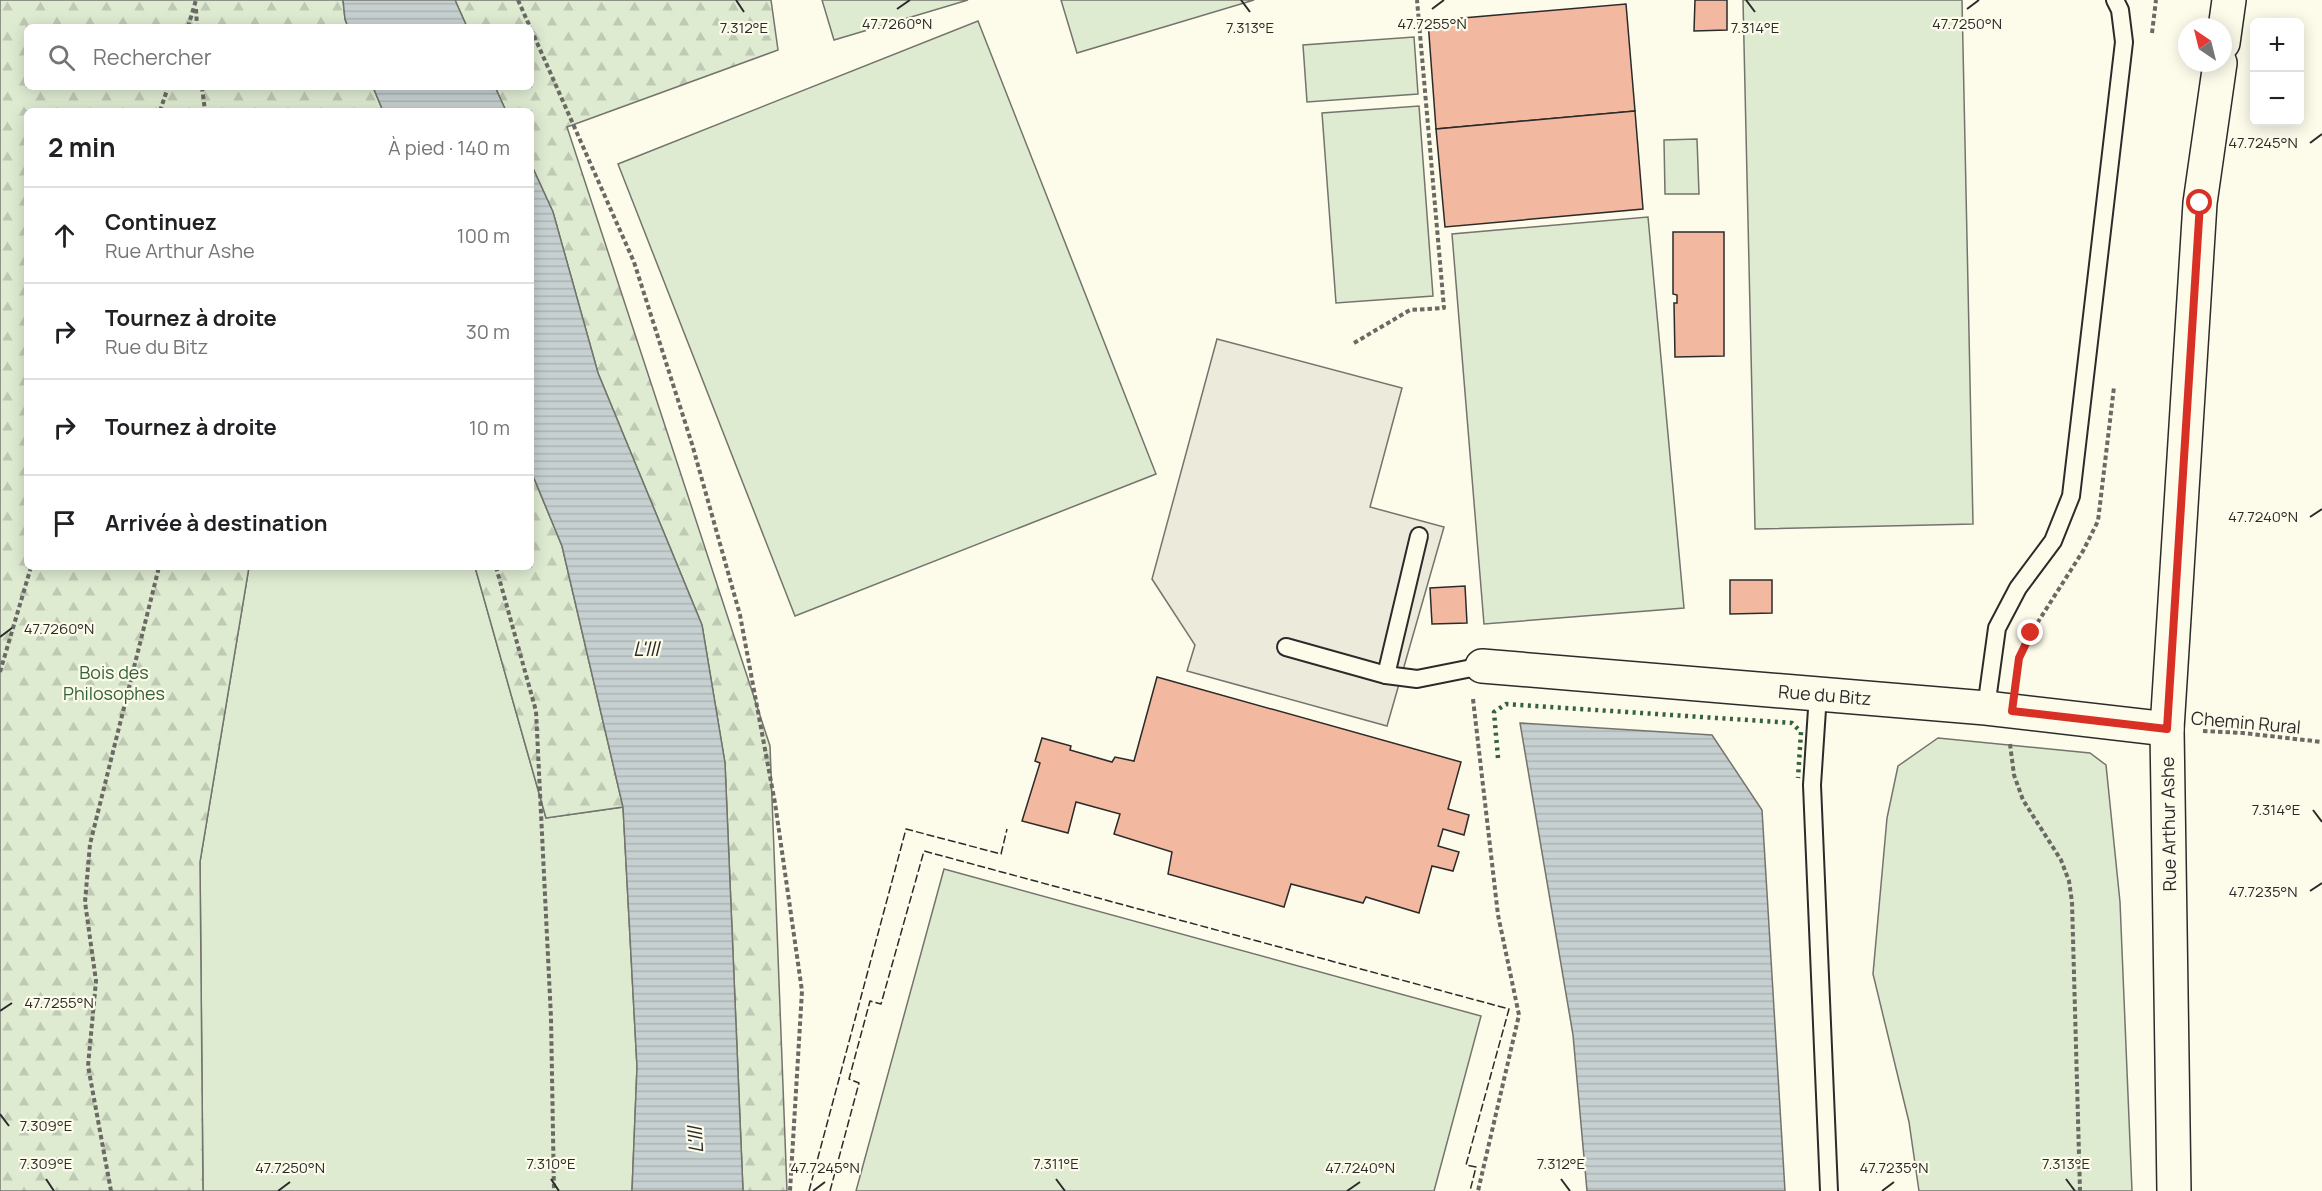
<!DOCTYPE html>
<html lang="fr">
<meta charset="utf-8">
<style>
:root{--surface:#fff;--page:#f2f2f2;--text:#202124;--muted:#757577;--line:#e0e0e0}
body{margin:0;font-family:Manrope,sans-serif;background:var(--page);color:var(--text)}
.controls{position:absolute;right:18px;top:18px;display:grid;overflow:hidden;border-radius:9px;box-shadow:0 3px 15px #0003}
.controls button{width:54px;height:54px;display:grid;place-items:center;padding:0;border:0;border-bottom:2px solid var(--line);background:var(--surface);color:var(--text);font:30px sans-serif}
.compass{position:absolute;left:2178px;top:18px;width:54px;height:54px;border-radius:50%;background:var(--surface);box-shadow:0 3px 15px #0003;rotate:325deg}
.stop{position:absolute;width:18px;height:18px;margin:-14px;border:4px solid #d93025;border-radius:50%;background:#fff}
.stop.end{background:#d93025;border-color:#fff;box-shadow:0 2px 6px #0008}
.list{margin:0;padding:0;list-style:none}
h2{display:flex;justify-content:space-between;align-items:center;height:78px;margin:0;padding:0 24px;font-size:26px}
h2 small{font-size:20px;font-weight:400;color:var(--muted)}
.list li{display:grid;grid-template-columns:39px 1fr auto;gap:18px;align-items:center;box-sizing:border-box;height:96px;padding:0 24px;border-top:2px solid var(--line)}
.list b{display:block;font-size:22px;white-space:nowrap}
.list p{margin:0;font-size:20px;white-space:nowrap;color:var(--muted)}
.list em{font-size:20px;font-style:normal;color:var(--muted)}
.icon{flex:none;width:33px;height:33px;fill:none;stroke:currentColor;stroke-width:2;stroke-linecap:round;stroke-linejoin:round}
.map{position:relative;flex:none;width:2322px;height:1191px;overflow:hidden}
.search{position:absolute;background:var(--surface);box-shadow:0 3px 15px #0003;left:24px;top:24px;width:510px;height:66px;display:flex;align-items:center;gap:15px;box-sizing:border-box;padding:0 21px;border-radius:9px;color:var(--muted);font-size:22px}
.panel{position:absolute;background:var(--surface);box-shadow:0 3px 15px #0003;left:24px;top:108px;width:510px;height:462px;border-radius:9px}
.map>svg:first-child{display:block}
.grass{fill:#deebd1;stroke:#74746e;stroke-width:1.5}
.forest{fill:url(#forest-firs);stroke:#74746e;stroke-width:1.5}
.parking{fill:#eceadb;stroke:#74746e;stroke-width:1.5}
.water{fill:url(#water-rules);stroke:#74746e;stroke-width:1.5}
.building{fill:#f2b8a0;stroke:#2b2b2b;stroke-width:1.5}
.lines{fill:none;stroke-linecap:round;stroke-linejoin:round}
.service-casing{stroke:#2b2b2b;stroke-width:20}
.minor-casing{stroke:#2b2b2b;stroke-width:36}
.secondary-casing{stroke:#2b2b2b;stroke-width:36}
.path{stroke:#6a6964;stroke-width:4;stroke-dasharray:4.5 3;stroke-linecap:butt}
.service{stroke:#fdfbea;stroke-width:16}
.minor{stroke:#fdfbea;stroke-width:33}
.secondary{stroke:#fdfbea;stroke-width:33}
.hedge{stroke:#34623c;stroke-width:4.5;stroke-dasharray:3 4.5;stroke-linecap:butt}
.fence{stroke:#2b2b2b;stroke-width:1.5;stroke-dasharray:8 3;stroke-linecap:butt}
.route{stroke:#d93025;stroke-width:8}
.ticks{fill:none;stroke:#2b2b2b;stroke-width:2}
.labels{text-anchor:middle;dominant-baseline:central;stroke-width:4.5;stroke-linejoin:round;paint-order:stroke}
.park-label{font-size:18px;fill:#34623c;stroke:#fdfbea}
.street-label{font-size:18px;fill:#2b2b2b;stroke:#fdfbea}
.water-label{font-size:20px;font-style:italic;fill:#2b2b2b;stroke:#fdfbea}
.ticks-label{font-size:15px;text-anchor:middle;fill:#2b2b2b;stroke:#fdfbea;stroke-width:4.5;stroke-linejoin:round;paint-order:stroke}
</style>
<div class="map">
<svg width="2322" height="1191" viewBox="0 0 2322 1191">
<defs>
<pattern id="forest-firs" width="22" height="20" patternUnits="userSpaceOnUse" patternTransform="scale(1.5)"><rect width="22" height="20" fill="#deebd1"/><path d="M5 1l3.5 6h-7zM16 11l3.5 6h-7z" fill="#bfcab4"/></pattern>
<pattern id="water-rules" width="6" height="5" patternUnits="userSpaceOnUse" patternTransform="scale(1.5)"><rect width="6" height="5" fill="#c7d0d0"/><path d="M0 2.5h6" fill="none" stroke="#abb3b3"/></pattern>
</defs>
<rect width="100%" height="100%" fill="#fdfbea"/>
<g class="grass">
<polygon points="822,0 968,0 834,40"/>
<polygon points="1061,0 1254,0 1077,53"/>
<polygon points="1743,0 1962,0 1973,524 1755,529"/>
<polygon points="978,21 1156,474 795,616 618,164"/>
<polygon points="1414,37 1418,94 1307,102 1303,45"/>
<polygon points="1419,106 1433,296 1336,303 1322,113"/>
<polygon points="1697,139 1699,194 1665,194 1664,140"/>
<polygon points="1648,217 1684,608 1484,624 1452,234"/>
<polygon points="249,567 475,567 546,818 623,807 637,1067 632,1191 203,1191 200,862"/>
<polygon points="1938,738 2090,753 2106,765 2120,902 2132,1191 1919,1191 1909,1122 1873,974 1887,818 1898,766"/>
<polygon points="944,869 1481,1016 1434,1191 856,1191"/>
</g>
<g class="forest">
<polygon points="0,0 343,0 345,19 348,27 27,27 27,87 373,87 383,111 27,111 27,567 249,567 200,862 203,1191 0,1191"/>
<polygon points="455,0 771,0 778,50 567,127 770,746 787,1191 743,1191 725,763 702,625 598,373 553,212 531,164 531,111 506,111 495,87 531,87 531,27 467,27"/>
<polygon points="531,471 562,546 623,807 546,818 475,567 531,567"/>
</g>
<polygon class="parking" points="1217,339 1402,388 1370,507 1444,527 1387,726 1187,671 1195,645 1152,579"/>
<g class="water">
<polygon points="343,0 455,0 467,27 348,27 345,19"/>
<polygon points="373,87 495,87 506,111 383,111"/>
<polygon points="531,164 553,212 598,373 702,625 725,763 743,1191 632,1191 637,1067 623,807 562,546 531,471"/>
<polygon points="1520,723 1712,735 1762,810 1785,1191 1587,1191 1573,1035"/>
</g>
<g class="building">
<polygon points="1695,0 1727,0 1727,30 1694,31"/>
<polygon points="1626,4 1635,111 1436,129 1428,21"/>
<polygon points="1635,111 1643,209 1445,227 1436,129"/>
<polygon points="1673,232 1724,232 1724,356 1675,357 1674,303 1677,303 1677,295 1673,294"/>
<polygon points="1730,580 1772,580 1772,613 1730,614"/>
<polygon points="1465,586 1467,623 1432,624 1430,588"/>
<polygon points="1157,677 1461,762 1448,809 1469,815 1464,835 1443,829 1438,846 1459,852 1453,871 1432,866 1419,913 1366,897 1363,903 1291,884 1284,907 1168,874 1172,852 1114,834 1120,814 1076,802 1068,833 1022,821 1040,763 1035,761 1042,738 1071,746 1070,750 1112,762 1115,757 1134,761"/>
</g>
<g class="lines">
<g class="service-casing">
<g id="service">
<polyline points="1286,647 1386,675 1417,679 1482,666"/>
<polyline points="1386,675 1419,536"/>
<polyline points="1818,694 1812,785 1829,1191"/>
<polyline points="1986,708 1997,628 2018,588 2053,541 2071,496 2124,42 2120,10 2115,0"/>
</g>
</g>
<g class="minor-casing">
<g id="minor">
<path id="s1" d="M 1482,666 L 1986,708 L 2167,729"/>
</g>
</g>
<g class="secondary-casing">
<g id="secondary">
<polyline points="2223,43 2229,0"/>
<polyline points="2174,1191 2167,729 2200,203 2220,63"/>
</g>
</g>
<g class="path">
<polyline points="518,0 530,27"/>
<polyline points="196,9 197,27"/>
<polyline points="188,27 196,0"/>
<polyline points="531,29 634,262 692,444 740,615 775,803 802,991 790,1191"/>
<polyline points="2152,33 2156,0"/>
<polyline points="202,87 205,111"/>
<polyline points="160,111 168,87"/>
<polyline points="1354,343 1410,310 1444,308 1417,0"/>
<polyline points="496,567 536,711 551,1018 554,1191"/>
<polyline points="2023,649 2031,633 2083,551 2098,521 2114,387"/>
<polyline points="0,672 31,567"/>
<polyline points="1473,699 1498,915 1519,1015 1478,1191"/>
<polyline points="2203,731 2243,733 2322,742"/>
<polyline points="2010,744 2014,775 2023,800 2061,860 2069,881 2072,902 2080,1191"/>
<polyline points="111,1191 88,1066 96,981 85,902 90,844 159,567"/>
</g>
<use href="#service" class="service"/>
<use href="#minor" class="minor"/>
<use href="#secondary" class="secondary"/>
<polyline class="hedge" points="1498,758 1494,712 1506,704 1792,723 1801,732 1798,778"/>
<g class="fence">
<polyline points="809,1191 906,829 1001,854 1007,829"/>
<polyline points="830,1191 859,1083 849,1079 870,1001 881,1004 924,851 1509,1009 1466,1165 1476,1167 1470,1191"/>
</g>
</g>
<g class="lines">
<polyline class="route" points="2031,633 2019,658 2012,711 2167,729 2200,203"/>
</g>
<path class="ticks" d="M 736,0 L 744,12M 1241,0 L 1250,12M 1746,0 L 1755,12M 897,9 L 910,0M 1432,9 L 1444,0M 1967,9 L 1979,0M 2310,143 L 2322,134M 2310,517 L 2322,509M 0,637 L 12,628M 2313,810 L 2322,822M 2310,891 L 2322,883M 0,1011 L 12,1003M 0,1114 L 9,1126M 46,1179 L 54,1191M 551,1179 L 559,1191M 1056,1179 L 1065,1191M 1561,1179 L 1570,1191M 2066,1179 L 2075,1191M 278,1191 L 290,1182M 813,1191 L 825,1182M 1347,1191 L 1360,1182M 1882,1191 L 1894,1182"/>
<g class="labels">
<g class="park-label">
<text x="114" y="672">Bois des<tspan x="114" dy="21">Philosophes</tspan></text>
</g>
<g class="street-label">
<text stroke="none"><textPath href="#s1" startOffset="344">Rue du Bitz</textPath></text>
<text transform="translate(2246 722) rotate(5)">Chemin Rural</text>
<text transform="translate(2168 824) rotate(-91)">Rue Arthur Ashe</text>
</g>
<g class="water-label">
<text x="646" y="648">L'Ill</text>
<text transform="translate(695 1140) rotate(-93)">L'Ill</text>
</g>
</g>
<g class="ticks-label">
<text x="897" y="29">47.7260°N</text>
<text x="1432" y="29">47.7255°N</text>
<text x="1967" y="29">47.7250°N</text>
<text x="744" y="33">7.312°E</text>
<text x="1755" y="33">7.314°E</text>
<text x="1250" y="33">7.313°E</text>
<text x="2263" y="148">47.7245°N</text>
<text x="2263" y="522">47.7240°N</text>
<text x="59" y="634">47.7260°N</text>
<text x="2276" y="815">7.314°E</text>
<text x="2263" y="897">47.7235°N</text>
<text x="59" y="1008">47.7255°N</text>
<text x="46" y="1131">7.309°E</text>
<text x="46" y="1169">7.309°E</text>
<text x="551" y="1169">7.310°E</text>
<text x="1056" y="1169">7.311°E</text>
<text x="1561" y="1169">7.312°E</text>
<text x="2066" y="1169">7.313°E</text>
<text x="290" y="1173">47.7250°N</text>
<text x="825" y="1173">47.7245°N</text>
<text x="1360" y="1173">47.7240°N</text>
<text x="1894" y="1173">47.7235°N</text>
</g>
</svg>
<div class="controls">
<button>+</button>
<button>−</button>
</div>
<svg class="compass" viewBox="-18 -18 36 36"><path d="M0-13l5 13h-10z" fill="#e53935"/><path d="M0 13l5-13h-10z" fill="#757577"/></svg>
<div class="stop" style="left:2200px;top:203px"></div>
<div class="stop end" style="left:2031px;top:633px"></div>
<div class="search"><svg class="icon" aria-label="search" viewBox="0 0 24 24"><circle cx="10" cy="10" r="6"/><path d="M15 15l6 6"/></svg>Rechercher</div>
<section class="panel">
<h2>2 min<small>À pied · 140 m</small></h2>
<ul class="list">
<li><svg class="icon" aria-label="ahead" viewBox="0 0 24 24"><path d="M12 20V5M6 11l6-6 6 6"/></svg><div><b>Continuez</b><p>Rue Arthur Ashe</p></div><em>100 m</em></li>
<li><svg class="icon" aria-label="right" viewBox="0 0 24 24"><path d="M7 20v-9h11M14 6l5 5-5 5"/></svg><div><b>Tournez à droite</b><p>Rue du Bitz</p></div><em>30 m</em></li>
<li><svg class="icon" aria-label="right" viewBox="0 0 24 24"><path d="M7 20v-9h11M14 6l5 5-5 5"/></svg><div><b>Tournez à droite</b></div><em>10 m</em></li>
<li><svg class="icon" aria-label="arrive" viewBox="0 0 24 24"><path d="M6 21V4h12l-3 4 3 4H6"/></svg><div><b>Arrivée à destination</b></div></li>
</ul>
</section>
</div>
